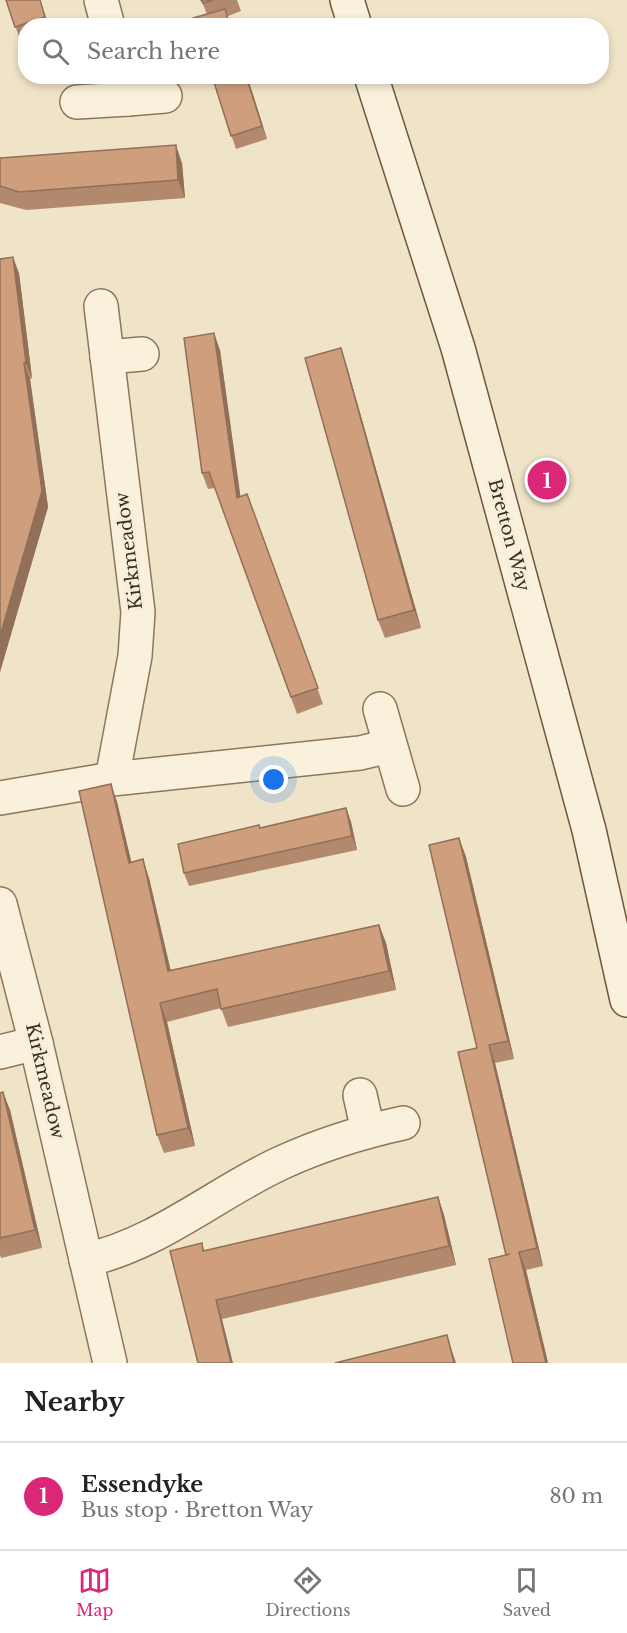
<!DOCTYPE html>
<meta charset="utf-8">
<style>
:root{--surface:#fff;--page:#f2f2f2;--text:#222;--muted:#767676;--line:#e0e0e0;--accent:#db2777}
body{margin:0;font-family:"Libre Baskerville",serif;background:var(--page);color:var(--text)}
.you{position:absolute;left:274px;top:780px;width:21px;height:21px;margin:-15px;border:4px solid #fff;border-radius:50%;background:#1a73e8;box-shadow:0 0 0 9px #1a73e833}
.badge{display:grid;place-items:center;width:39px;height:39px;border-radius:50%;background:var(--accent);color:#fff;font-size:20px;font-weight:700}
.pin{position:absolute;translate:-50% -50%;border:3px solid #fff;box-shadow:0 2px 6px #0006}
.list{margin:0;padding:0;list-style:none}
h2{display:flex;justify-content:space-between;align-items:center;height:78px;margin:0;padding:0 24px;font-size:26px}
h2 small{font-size:20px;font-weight:400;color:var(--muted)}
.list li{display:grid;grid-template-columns:39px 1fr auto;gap:18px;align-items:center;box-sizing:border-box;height:108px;padding:0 24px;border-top:2px solid var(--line)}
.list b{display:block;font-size:22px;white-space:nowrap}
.list p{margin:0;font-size:20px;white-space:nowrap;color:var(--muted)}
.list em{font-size:20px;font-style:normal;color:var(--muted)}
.icon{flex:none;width:33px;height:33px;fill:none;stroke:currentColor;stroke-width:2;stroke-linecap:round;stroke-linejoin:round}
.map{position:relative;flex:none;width:627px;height:1363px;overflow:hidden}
.search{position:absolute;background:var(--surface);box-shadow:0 3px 9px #0003;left:18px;right:18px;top:18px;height:66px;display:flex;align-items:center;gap:15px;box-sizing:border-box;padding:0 21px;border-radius:24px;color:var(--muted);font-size:22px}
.sheet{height:186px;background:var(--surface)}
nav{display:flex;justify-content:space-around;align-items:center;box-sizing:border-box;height:84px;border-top:2px solid var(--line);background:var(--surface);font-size:16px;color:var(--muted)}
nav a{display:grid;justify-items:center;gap:3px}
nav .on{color:var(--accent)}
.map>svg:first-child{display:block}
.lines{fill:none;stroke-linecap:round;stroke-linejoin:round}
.street-casing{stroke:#8d765c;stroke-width:36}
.secondary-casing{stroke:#6f573f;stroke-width:36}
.street{stroke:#faf1dc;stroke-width:33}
.secondary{stroke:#faf1dc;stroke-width:33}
.wall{fill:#b2896c}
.shaded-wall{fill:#916f58}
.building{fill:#cf9f7d;stroke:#916f58;stroke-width:1.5}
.labels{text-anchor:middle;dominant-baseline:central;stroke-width:6;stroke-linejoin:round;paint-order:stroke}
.street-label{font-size:18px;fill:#3d2e20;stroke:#f7eed8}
</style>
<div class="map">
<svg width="627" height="1363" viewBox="0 0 627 1363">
<rect width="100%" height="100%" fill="#f0e4c8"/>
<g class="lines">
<g class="street-casing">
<g id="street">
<polyline points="101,0 108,26"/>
<polyline points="128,99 165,96"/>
<polyline points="77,102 128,99 122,76"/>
<polyline points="101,306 138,612 135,656 112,779"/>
<polyline points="107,357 142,354"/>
<polyline points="380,709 403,789"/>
<polyline points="0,798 112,779 360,753 389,746"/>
<polyline points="0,904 36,1043 110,1363"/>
<polyline points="0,1052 36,1043"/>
<polyline points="360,1095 368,1131"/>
<path d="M 86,1260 C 158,1244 216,1193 281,1163 C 320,1145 362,1132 403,1123"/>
</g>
</g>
<g class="secondary-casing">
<g id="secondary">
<polyline points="347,0 355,26"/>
<polyline points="371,76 458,348 589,830 627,1000"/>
</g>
</g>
<use href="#street" class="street"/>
<use href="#secondary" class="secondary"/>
</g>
<g class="wall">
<polygon points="6,0 40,0 49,26 26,26 26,44 22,45"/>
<polygon points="201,0 237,0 241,11 228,16 207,14"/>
<polygon points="212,76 247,76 267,139 236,149"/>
<polygon points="0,158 182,163 185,198 26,210 0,203"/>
<polygon points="19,273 32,378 30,379 48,507 0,672"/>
<polygon points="220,350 240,497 247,494 323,704 297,714 215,488 208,489 202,473"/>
<polygon points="347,367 421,628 385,638 378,620"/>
<polygon points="111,784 117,802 131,862 149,878 171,971 379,925 386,943 396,990 228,1027 221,1008 167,1022 195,1146 164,1153 157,1135"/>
<polygon points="346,808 351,822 357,850 189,886 184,873"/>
<polygon points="459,838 466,857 514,1059 495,1063 543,1266 526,1270 548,1363 513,1363 506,1255 477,1048"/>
<polygon points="0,1093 10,1110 42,1248 1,1258 0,1255"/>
<polygon points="438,1197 444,1215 456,1265 222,1319 198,1363 202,1243 204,1251"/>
</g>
<g class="shaded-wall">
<polygon points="246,76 247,76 267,139 262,126"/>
<polygon points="176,145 182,163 185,198 178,180"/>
<polygon points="13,257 19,273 32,378 26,363"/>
<polygon points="214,333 220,350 243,514 237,498"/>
<polygon points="341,348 347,367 421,628 414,610"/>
<polygon points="24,363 30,379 48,507 0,672 0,636"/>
<polygon points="111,784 117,802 136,881 129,863"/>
<polygon points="346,808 351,822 357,850 352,836"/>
<polygon points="459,838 466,857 514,1059 508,1041"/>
<polygon points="143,859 149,878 175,990 168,971"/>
<polygon points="379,925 386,943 396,990 389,971"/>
<polygon points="160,1003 167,1022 195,1146 188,1128"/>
<polygon points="489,1045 495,1063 543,1266 537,1248"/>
<polygon points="3,1092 10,1110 42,1248 35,1230"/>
<polygon points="438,1197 444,1215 456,1265 449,1246"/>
<polygon points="519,1252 526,1270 548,1363 546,1363"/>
<polygon points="216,1300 222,1319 233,1363 231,1363"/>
<polygon points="447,1335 453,1354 456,1363 454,1363"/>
</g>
<g class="building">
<polygon points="6,0 40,0 45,17 15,27"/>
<polygon points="201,0 213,0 203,3"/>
<polygon points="225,9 230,26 196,26 193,18"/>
<polygon points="212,76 246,76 262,126 231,136"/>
<polygon points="176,145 178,180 19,192 0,186 0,158"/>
<polygon points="13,257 26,363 24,363 42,491 0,636 0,259"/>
<polygon points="214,333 237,498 247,494 318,688 291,697 209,472 202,473 184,338"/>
<polygon points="341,348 414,610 378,620 305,358"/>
<polygon points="111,784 129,863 143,859 168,971 379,925 389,971 221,1009 217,989 160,1003 188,1128 157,1135 79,791"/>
<polygon points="346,808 352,836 184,873 178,844 259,825 260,828"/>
<polygon points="459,838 508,1041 489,1045 537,1248 519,1252 546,1363 513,1363 489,1259 510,1254 506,1255 458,1052 477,1048 429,845"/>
<polygon points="3,1092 35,1230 0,1238 0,1093"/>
<polygon points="438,1197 449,1246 216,1300 231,1363 198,1363 170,1251 202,1243 203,1251"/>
<polygon points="447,1335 454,1363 335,1363"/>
</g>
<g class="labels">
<g class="street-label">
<text transform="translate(509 535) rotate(75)">Bretton Way</text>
<text transform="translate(129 551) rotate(-97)">Kirkmeadow</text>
<text transform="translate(45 1081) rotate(77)">Kirkmeadow</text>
</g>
</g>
</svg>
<div class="you"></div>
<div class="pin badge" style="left:547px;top:480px">1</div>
<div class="search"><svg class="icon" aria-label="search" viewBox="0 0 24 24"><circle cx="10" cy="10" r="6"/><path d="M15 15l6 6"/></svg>Search here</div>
</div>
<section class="sheet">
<h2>Nearby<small></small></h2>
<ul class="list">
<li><span class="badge">1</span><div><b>Essendyke</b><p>Bus stop · Bretton Way</p></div><em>80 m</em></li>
</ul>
</section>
<nav>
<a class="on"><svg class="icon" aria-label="map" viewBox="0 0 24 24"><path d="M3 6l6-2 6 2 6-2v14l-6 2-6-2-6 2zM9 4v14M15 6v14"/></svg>Map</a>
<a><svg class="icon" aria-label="directions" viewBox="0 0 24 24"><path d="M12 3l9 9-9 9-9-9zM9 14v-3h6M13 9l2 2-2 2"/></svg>Directions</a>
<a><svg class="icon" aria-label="saved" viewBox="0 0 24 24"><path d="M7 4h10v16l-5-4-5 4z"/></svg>Saved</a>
</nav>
